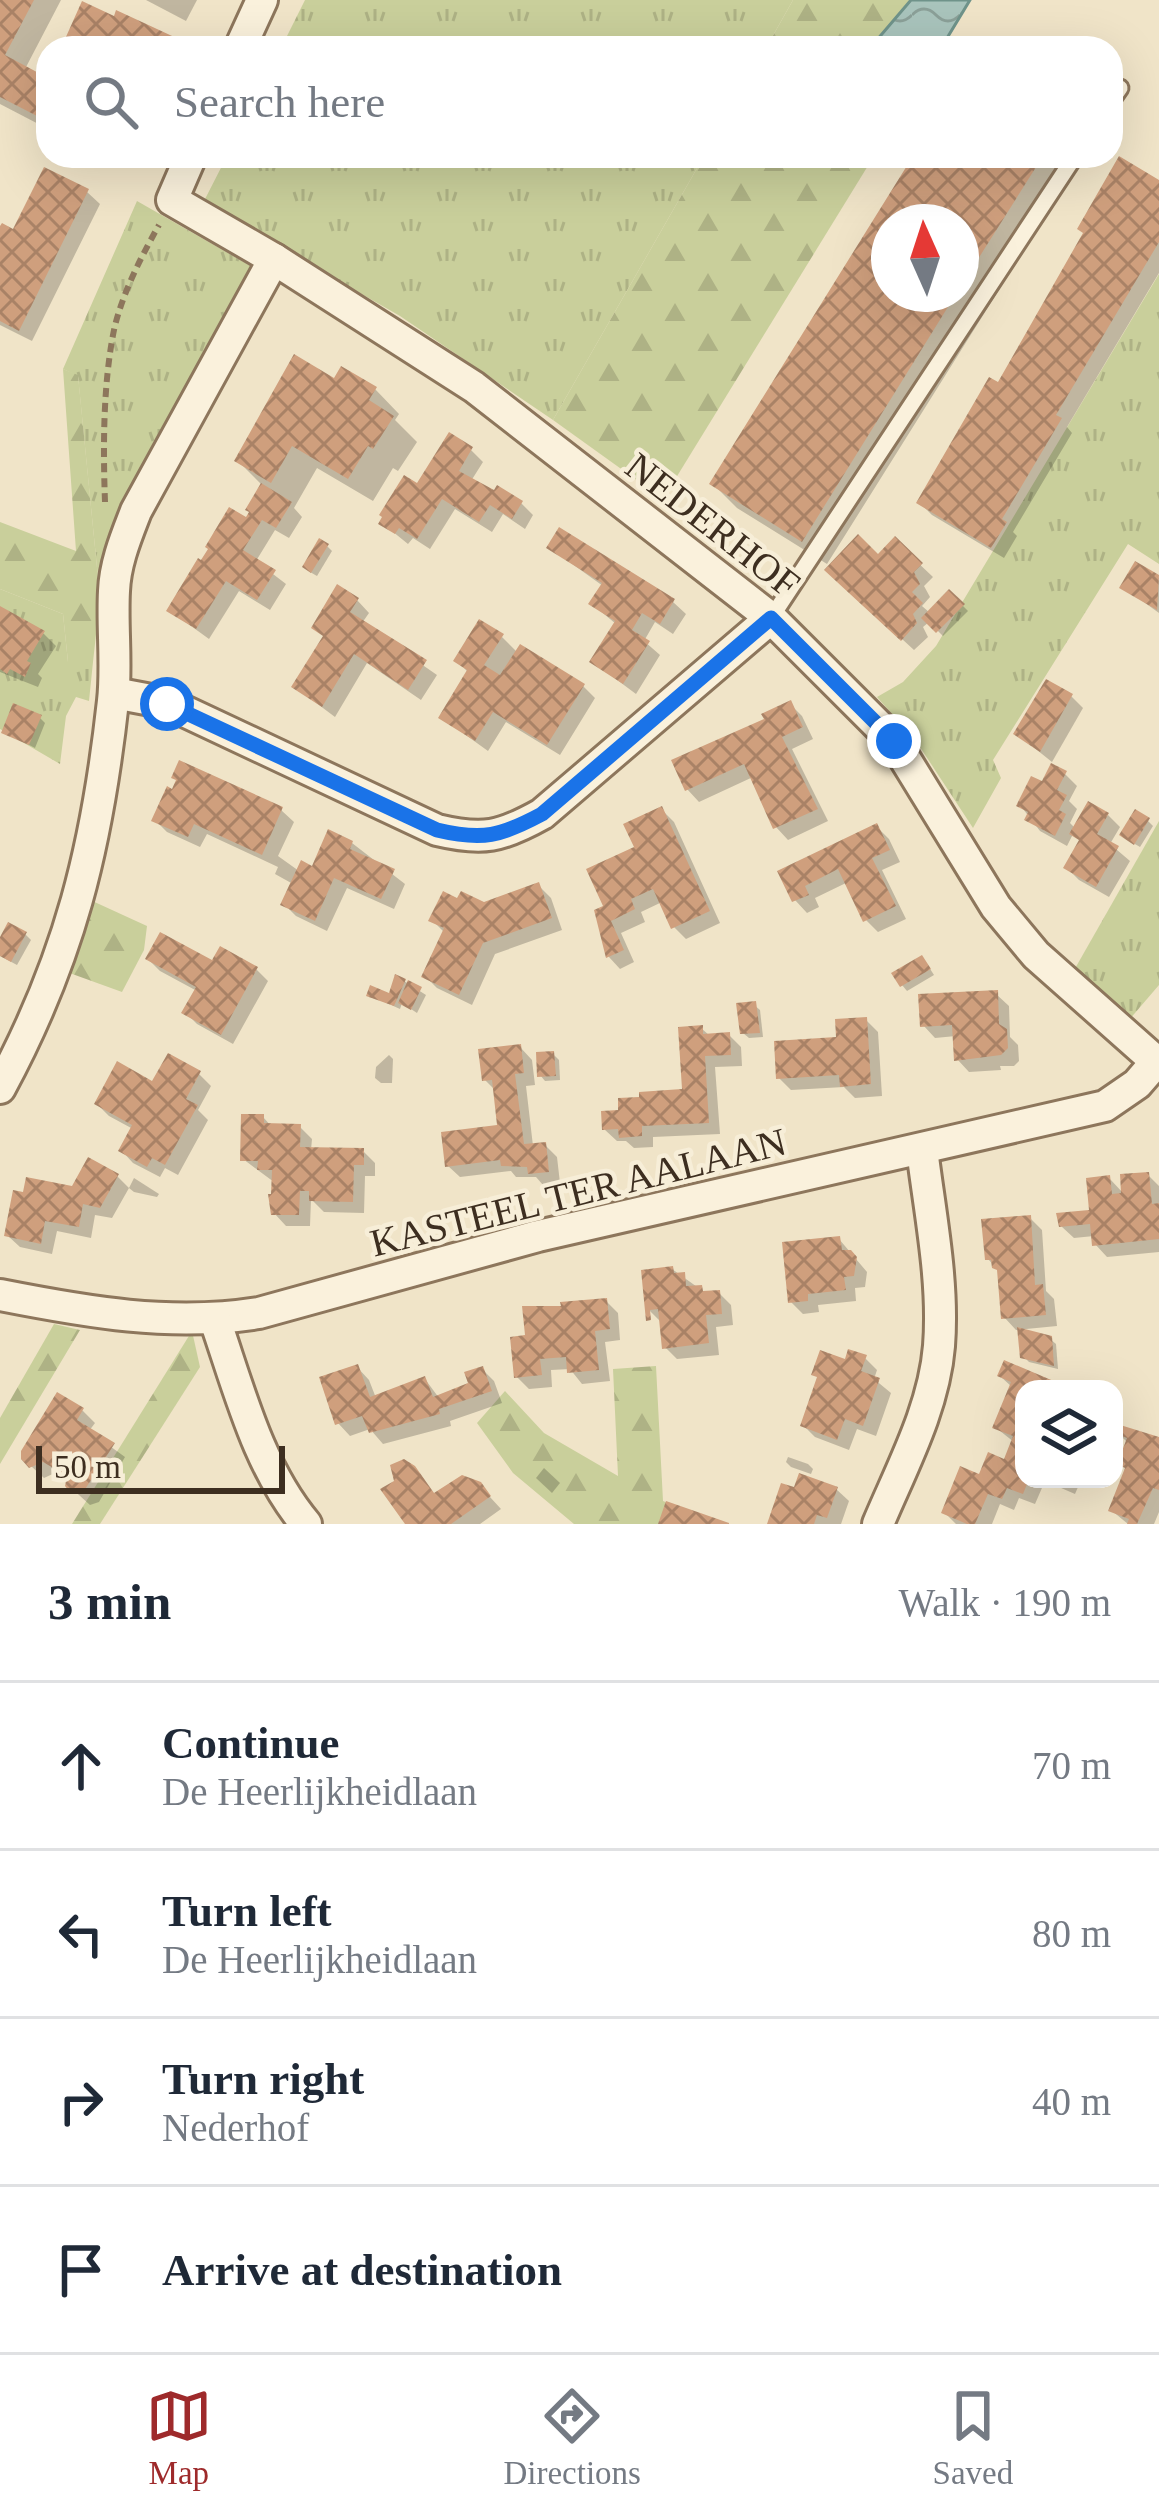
<!DOCTYPE html>
<meta charset="utf-8">
<style>
:root{--surface:#fff;--page:#f6f6f7;--text:#1f2937;--muted:#747a83;--line:#e0e1e3;--accent:#9e2a2b}
body{margin:0;font-family:Georgia,serif;background:var(--page);color:var(--text)}
.controls{position:absolute;right:36px;bottom:36px;display:grid;overflow:hidden;border-radius:24px;box-shadow:0 12px 48px #0002}
.controls button{width:108px;height:108px;display:grid;place-items:center;padding:0;border:0;border-bottom:3px solid var(--line);background:var(--surface);color:var(--text);font:60px sans-serif}
.compass{position:absolute;left:871px;top:204px;width:108px;height:108px;border-radius:50%;background:var(--surface);box-shadow:0 12px 48px #0002;rotate:357deg}
.scale{position:absolute;left:36px;bottom:30px;width:249px;box-sizing:border-box;padding-left:12px;border:6px solid #3d2e20;border-top:0;font-size:33px;line-height:42px;white-space:nowrap;color:#3d2e20;-webkit-text-stroke:9px #f7eed8;paint-order:stroke}
.stop{position:absolute;width:36px;height:36px;margin:-27px;border:9px solid #1a73e8;border-radius:50%;background:#fff}
.stop.end{background:#1a73e8;border-color:#fff;box-shadow:0 3px 12px #0008}
.list{margin:0;padding:0;list-style:none}
h2{display:flex;justify-content:space-between;align-items:center;height:156px;margin:0;padding:0 48px;font-size:51px}
h2 small{font-size:39px;font-weight:400;color:var(--muted)}
.list li{display:grid;grid-template-columns:78px 1fr auto;gap:36px;align-items:center;box-sizing:border-box;height:168px;padding:0 48px;border-top:3px solid var(--line)}
.list b{display:block;font-size:45px;white-space:nowrap}
.list p{margin:0;font-size:39px;white-space:nowrap;color:var(--muted)}
.list em{font-size:39px;font-style:normal;color:var(--muted)}
.icon{flex:none;width:66px;height:66px;fill:none;stroke:currentColor;stroke-width:2;stroke-linecap:round;stroke-linejoin:round}
.map{position:relative;flex:none;width:1159px;height:1524px;overflow:hidden}
.search{position:absolute;background:var(--surface);box-shadow:0 12px 48px #0002;left:36px;right:36px;top:36px;height:132px;display:flex;align-items:center;gap:30px;box-sizing:border-box;padding:0 42px;border-radius:36px;color:var(--muted);font-size:45px}
.sheet{height:828px;background:var(--surface)}
nav{display:flex;justify-content:space-around;align-items:center;box-sizing:border-box;height:168px;border-top:3px solid var(--line);background:var(--surface);font-size:33px;color:var(--muted)}
nav a{display:grid;justify-items:center;gap:6px}
nav .on{color:var(--accent)}
.map>svg:first-child{display:block}
.grass{fill:url(#grass-tufts)}
.forest{fill:url(#forest-firs)}
.water{fill:url(#water-waves);stroke:#6f938a;stroke-width:3}
.shadow{fill:#0003;fill-rule:evenodd}
.building{fill:url(#building-cross-hatch)}
.lines{fill:none;stroke-linecap:round;stroke-linejoin:round}
.service-casing{stroke:#8d765c;stroke-width:21}
.minor-casing{stroke:#8d765c;stroke-width:36}
.path{stroke:#8d765c;stroke-width:6;stroke-dasharray:9 6;stroke-linecap:butt}
.service{stroke:#faf1dc;stroke-width:15}
.minor{stroke:#faf1dc;stroke-width:30}
.route{stroke:#1a73e8;stroke-width:15}
.labels{text-anchor:middle;dominant-baseline:central;stroke-width:9;stroke-linejoin:round;paint-order:stroke}
.street-label{font-size:39px;fill:#3d2e20;stroke:#f7eed8}
</style>
<div class="map">
<svg width="1159" height="1524" viewBox="0 0 1159 1524">
<defs>
<pattern id="grass-tufts" width="24" height="20" patternUnits="userSpaceOnUse" patternTransform="scale(3)"><rect width="24" height="20" fill="#c9cf9b"/><path d="M3 7l-1-3M5 7V3M7 7l1-3M15 17l-1-3M17 17v-4M19 17l1-3" fill="none" stroke="#aeb285"/></pattern>
<pattern id="forest-firs" width="22" height="20" patternUnits="userSpaceOnUse" patternTransform="scale(3)"><rect width="22" height="20" fill="#c9cf9b"/><path d="M5 1l3.5 6h-7zM16 11l3.5 6h-7z" fill="#aeb285"/></pattern>
<pattern id="water-waves" width="16" height="10" patternUnits="userSpaceOnUse" patternTransform="scale(3)"><rect width="16" height="10" fill="#a9c4bc"/><path d="M0 5q4-4 8 0t8 0" fill="none" stroke="#8ba098"/></pattern>
<pattern id="building-cross-hatch" width="8" height="8" patternUnits="userSpaceOnUse" patternTransform="scale(3)"><rect width="8" height="8" fill="#cf9f7d"/><path d="M0 0l8 8M0 8l8-8" fill="none" stroke="#a98266"/></pattern>
</defs>
<rect width="100%" height="100%" fill="#f0e4c8"/>
<g class="grass">
<polygon points="305,0 793,0 766,48 281,48"/>
<polygon points="227,156 704,156 553,420 400,316 203,203"/>
<polygon points="137,201 256,269 116,516 100,598 78,376 63,369"/>
<polygon points="1159,274 1159,564 1128,544 993,760 1001,778 973,828 916,741 877,697 903,682 936,646"/>
<polygon points="0,589 63,614 68,662 93,662 89,701 76,697 66,716 60,764 0,729"/>
<polygon points="1159,821 1159,985 1129,1020 1073,972"/>
</g>
<g class="forest">
<polygon points="793,0 911,0 870,48 766,48"/>
<polygon points="704,156 874,156 663,499 553,420"/>
<polygon points="63,369 78,375 100,598 93,662 68,662 63,614 0,589 0,522 76,551"/>
<polygon points="88,899 147,926 144,950 122,992 64,971"/>
<polygon points="54,1324 80,1330 0,1464 0,1418"/>
<polygon points="192,1331 200,1367 100,1524 72,1524"/>
<polygon points="656,1366 663,1501 709,1520 708,1524 574,1524 513,1473 477,1423 505,1391 544,1433 618,1476 613,1369"/>
</g>
<polygon class="water" points="911,0 970,0 941,48 870,48"/>
<g class="shadow">
<polygon points="0,0 61,0 25,69 48,81 48,129 0,104"/>
<polygon points="146,0 197,0 186,21"/>
<polygon points="99,156 121,156 117,164"/>
<path d="M 916,156 L 1083,156 L 827,564 L 737,508 L 713,484 ZM 889,222 L 961,222 L 961,294 L 889,294 Z"/>
<polygon points="1159,184 1159,273 1067,427 1072,433 1013,532 1017,536 1004,558 932,515 920,503 999,386"/>
<polygon points="87,192 100,204 32,341 0,325 0,233 15,233"/>
<polygon points="335,382 375,389 399,414 395,420 417,442 398,471 393,468 373,501 317,468 294,508 302,517 289,538 275,530 256,561 286,584 270,610 239,591 209,639 169,610 247,522 263,486 237,460"/>
<polygon points="471,450 483,462 471,481 521,503 533,515 525,529 503,514 492,532 455,509 430,549 413,538 408,544 382,523 418,487"/>
<polygon points="560,532 673,602 686,614 673,634 655,622 644,641 660,655 636,694 593,662 616,624 592,604 603,586 550,548"/>
<polygon points="895,541 933,577 924,586 930,597 922,606 930,613 950,593 968,611 943,636 929,622 923,627 928,637 914,650 840,582 878,559"/>
<polygon points="327,546 332,551 317,576 310,572"/>
<polygon points="1136,565 1159,578 1159,613 1123,587"/>
<polygon points="357,600 369,613 362,623 437,675 421,700 367,663 335,717 295,687"/>
<polygon points="0,610 44,634 56,646 38,674 42,678 38,687 0,672"/>
<polygon points="502,637 518,653 583,686 595,698 560,755 506,722 488,751 442,718 469,673 457,661"/>
<polygon points="1071,696 1083,708 1052,762 1017,734"/>
<polygon points="790,704 802,716 813,739 792,749 828,821 788,840 776,827 753,777 699,802 687,789"/>
<polygon points="40,718 45,723 35,748 4,732"/>
<polygon points="1065,774 1077,786 1069,801 1077,809 1070,823 1075,828 1108,815 1120,827 1110,844 1130,861 1109,897 1079,880 1067,868 1082,842 1073,834 1067,846 1040,831 1020,805 1043,785"/>
<polygon points="281,810 294,822 278,856 299,871 313,870 352,843 405,884 394,909 347,888 327,931 296,916 284,904 293,884 275,874 278,867 207,834 200,847 167,832 155,820"/>
<polygon points="662,810 674,822 720,923 686,939 674,927 662,902 641,912 645,922 621,933 634,962 620,969 609,957 597,912 607,908"/>
<polygon points="1148,821 1153,826 1140,847 1128,840"/>
<polygon points="877,827 889,839 900,862 882,870 906,919 878,932 866,920 848,882 815,898 819,907 807,913 795,900 781,872"/>
<polygon points="539,886 551,898 562,930 495,954 472,1005 437,988 425,976 445,933 432,920"/>
<polygon points="25,934 31,940 17,965 0,956 0,944"/>
<polygon points="148,959 256,969 268,981 233,1044 197,1024 185,1012 197,991 160,971"/>
<polygon points="927,964 934,975 907,991 902,985"/>
<polygon points="404,981 426,995 417,1013 402,1003 400,1009 369,995 391,996"/>
<polygon points="996,994 1009,1006 1010,1037 1018,1045 1019,1061 1014,1066 1000,1066 1001,1070 969,1072 957,1059 956,1036 935,1038 923,1025"/>
<polygon points="754,1005 760,1010 763,1037 749,1038 743,1033"/>
<polygon points="866,1020 878,1032 882,1096 855,1098 844,1087 791,1090 779,1078"/>
<polygon points="701,1028 710,1036 729,1035 741,1047 742,1066 715,1067 720,1134 653,1137 653,1147 634,1148 626,1141 617,1141 604,1129 685,1092"/>
<polygon points="520,1047 532,1060 535,1085 526,1086 533,1146 545,1145 557,1157 560,1183 543,1185 536,1177 516,1177 511,1171 460,1177 447,1165 500,1128 496,1091 485,1080"/>
<polygon points="553,1054 559,1060 560,1080 545,1081 540,1075"/>
<polygon points="389,1055 393,1059 392,1083 381,1083 375,1078 376,1067"/>
<polygon points="199,1074 211,1086 198,1110 208,1120 178,1175 165,1168 160,1177 133,1163 121,1150 133,1129 109,1116 97,1104"/>
<polygon points="263,1117 272,1127 300,1127 312,1139 311,1150 363,1151 375,1163 375,1176 365,1176 364,1213 324,1212 311,1199 310,1226 286,1226 274,1213 274,1182 243,1159"/>
<polygon points="1148,1175 1159,1186 1159,1252 1107,1257 1095,1244 1094,1236 1074,1238 1061,1226 1092,1212 1109,1178 1124,1194"/>
<polygon points="117,1176 129,1188 134,1178 159,1194 157,1197 134,1192 129,1188 112,1218 95,1215 91,1238 57,1231 52,1254 20,1247 7,1235 74,1189"/>
<polygon points="1030,1218 1042,1230 1046,1291 1054,1299 1057,1326 1016,1330 1004,1317 999,1271 988,1259"/>
<polygon points="839,1239 867,1272 865,1287 855,1288 856,1301 818,1305 819,1312 803,1314 791,1302"/>
<polygon points="672,1269 707,1294 719,1293 731,1305 733,1325 716,1327 719,1355 677,1359 665,1347 660,1321 648,1309"/>
<polygon points="606,1301 618,1313 620,1340 605,1342 610,1381 582,1384 570,1369 551,1370 552,1387 529,1389 517,1377 528,1338"/>
<polygon points="1050,1339 1056,1344 1058,1369 1029,1362 1023,1356"/>
<polygon points="865,1358 877,1370 874,1379 891,1393 876,1436 857,1429 849,1450 815,1437 803,1425 847,1363"/>
<polygon points="357,1367 369,1380 376,1398 425,1379 439,1398 471,1384 482,1369 494,1381 502,1403 450,1421 451,1426 383,1444 370,1429 350,1436 338,1423"/>
<polygon points="1000,1376 1063,1389 1024,1389 1024,1479 1081,1480 1075,1494 1045,1481 1035,1504 1019,1498 1014,1510 1000,1504 992,1524 956,1524 944,1512 980,1478 1006,1463 1014,1442 995,1427 1012,1387"/>
<polygon points="58,1396 83,1411 95,1423 89,1431 125,1457 99,1502 90,1505 68,1485 69,1480 57,1472 44,1478 31,1466"/>
<polygon points="1117,1432 1159,1440 1159,1512 1154,1524 1128,1524 1111,1510 1128,1470 1128,1443"/>
<polygon points="788,1457 808,1464 813,1469 811,1474 791,1467 786,1462"/>
<polygon points="413,1468 436,1496 479,1485 501,1509 480,1524 408,1524"/>
<polygon points="544,1468 560,1483 552,1493 536,1478"/>
<polygon points="836,1489 849,1501 841,1524 770,1524"/>
</g>
<g class="building">
<polygon points="0,0 34,0 5,55 48,78 48,100 39,117 0,97"/>
<polygon points="82,1 114,16 116,10 198,48 61,48"/>
<polygon points="913,156 1043,156 961,286 961,222 889,222 889,294 956,294 802,542 709,484"/>
<polygon points="1119,156 1159,180 1159,242 1056,415 1062,418 1002,519 1007,522 991,548 916,503 989,377 998,382 1083,233 1077,229"/>
<polygon points="44,167 89,189 19,331 0,321 0,226 2,223 13,229"/>
<polygon points="294,354 334,378 341,366 377,387 369,400 394,416 373,449 368,446 348,479 292,446 271,483 234,461"/>
<polygon points="449,432 473,447 459,471 494,490 497,485 523,501 512,519 490,505 479,522 442,499 417,539 399,528 395,534 378,524 382,517 379,515 404,475 417,483"/>
<polygon points="261,483 292,502 276,528 262,520 243,550 276,570 257,600 226,581 196,629 166,611 198,558 201,560 208,549 205,547 229,507 246,517 249,512 245,510"/>
<polygon points="559,527 675,599 660,624 642,613 632,630 650,641 623,684 589,662 615,621 588,604 602,583 546,548"/>
<polygon points="858,534 878,554 895,536 923,563 914,572 920,584 912,592 923,603 913,614 917,623 901,641 824,570"/>
<polygon points="319,538 329,544 311,573 302,567"/>
<polygon points="1135,561 1159,575 1157,610 1119,588"/>
<polygon points="337,584 359,598 350,612 427,660 408,690 354,654 322,707 291,687 323,636 311,628"/>
<polygon points="949,589 965,604 936,633 921,618"/>
<polygon points="0,606 45,631 27,661 31,663 25,677 10,669 7,674 0,669"/>
<polygon points="479,619 504,634 484,665 500,675 520,644 585,684 547,745 493,712 475,741 438,718 467,670 453,661"/>
<polygon points="1046,679 1073,694 1040,752 1013,734"/>
<polygon points="791,700 803,727 782,737 818,809 773,829 744,764 685,791 671,760 764,719 761,714"/>
<polygon points="13,703 42,715 29,745 1,733"/>
<polygon points="179,760 283,807 262,855 194,824 188,837 151,821 167,786 172,789 176,780 171,778"/>
<polygon points="1051,763 1067,771 1057,790 1067,795 1059,810 1066,814 1055,836 1024,820 1028,812 1016,806 1031,776 1042,781"/>
<polygon points="1088,801 1109,813 1097,834 1119,846 1096,887 1063,868 1079,840 1069,834"/>
<polygon points="662,806 710,911 671,929 653,889 631,899 635,909 611,921 624,950 606,958 594,910 603,906 586,869 634,847 623,824"/>
<polygon points="1135,809 1150,818 1134,845 1119,835"/>
<polygon points="877,823 890,850 872,858 896,906 863,922 838,869 805,886 809,895 792,902 777,871"/>
<polygon points="328,829 353,841 350,849 395,869 381,899 334,878 315,921 280,905 301,860 312,866"/>
<polygon points="539,882 552,918 483,943 459,995 421,977 444,928 428,921 443,891 457,898 461,891 484,902"/>
<polygon points="8,922 27,932 11,962 0,956 0,937"/>
<polygon points="160,932 212,960 220,946 258,967 221,1035 181,1013 196,987 145,959"/>
<polygon points="922,955 931,969 900,987 891,973"/>
<polygon points="395,974 406,979 394,1006 366,996 370,985 389,993"/>
<polygon points="408,980 422,987 411,1010 398,1003"/>
<polygon points="998,990 999,1024 1007,1029 1008,1048 1001,1055 954,1061 952,1025 920,1027 918,994"/>
<polygon points="756,1001 760,1033 740,1034 736,1003"/>
<polygon points="867,1017 871,1084 840,1087 839,1075 776,1079 774,1041 836,1037 835,1019"/>
<polygon points="703,1025 703,1034 730,1032 731,1055 705,1056 709,1123 642,1126 642,1136 619,1138 618,1129 602,1130 601,1111 618,1110 618,1098 639,1097 639,1092 682,1089 678,1027"/>
<polygon points="521,1044 524,1073 515,1074 524,1144 546,1142 549,1172 528,1174 527,1167 501,1166 500,1160 445,1167 441,1132 497,1125 492,1080 482,1081 478,1049"/>
<polygon points="554,1051 556,1076 537,1077 536,1052"/>
<polygon points="168,1053 201,1071 186,1099 198,1105 165,1165 152,1158 147,1167 118,1151 132,1125 94,1104 117,1061 152,1081"/>
<polygon points="241,1114 264,1114 264,1123 301,1124 300,1147 364,1148 364,1165 354,1165 353,1202 309,1201 309,1191 300,1191 299,1215 271,1215 268,1194 271,1194 272,1170 257,1170 258,1161 240,1161"/>
<polygon points="88,1157 119,1174 100,1208 83,1204 79,1227 45,1221 41,1244 4,1236 13,1190 23,1192 26,1177 72,1186"/>
<polygon points="1149,1172 1152,1204 1159,1203 1159,1239 1092,1246 1090,1224 1059,1227 1056,1213 1089,1210 1086,1178 1110,1175 1112,1194 1121,1193 1120,1174"/>
<polygon points="1031,1215 1035,1285 1043,1284 1046,1315 1001,1319 997,1270 992,1268 991,1260 985,1260 981,1219"/>
<polygon points="840,1236 842,1250 851,1250 857,1257 854,1276 844,1277 846,1290 808,1294 808,1301 788,1303 782,1242"/>
<polygon points="673,1266 674,1273 685,1272 686,1286 702,1285 703,1291 720,1290 722,1314 706,1315 709,1343 662,1349 658,1309 650,1310 651,1320 646,1321 641,1270"/>
<polygon points="607,1298 610,1329 595,1331 599,1370 567,1373 566,1357 540,1359 542,1375 514,1378 510,1337 525,1335 522,1306 561,1306 560,1302"/>
<polygon points="1017,1327 1052,1336 1054,1366 1020,1358"/>
<polygon points="848,1349 867,1355 861,1371 880,1378 863,1426 845,1419 837,1440 800,1426 817,1377 811,1375 820,1350 845,1359"/>
<polygon points="1004,1360 1063,1385 1061,1389 1024,1389 1024,1479 1029,1479 1023,1494 1007,1488 1002,1499 988,1494 975,1524 967,1524 941,1513 960,1466 979,1474 988,1452 1004,1459 1013,1436 992,1428 1011,1382 997,1376"/>
<polygon points="358,1364 370,1397 425,1376 433,1397 468,1383 464,1372 483,1366 492,1391 439,1409 440,1414 369,1433 362,1416 335,1425 319,1377"/>
<polygon points="57,1392 84,1408 77,1420 115,1443 82,1494 70,1492 65,1486 67,1476 43,1462 29,1468 21,1459 21,1451"/>
<polygon points="1117,1424 1159,1437 1159,1490 1153,1488 1137,1524 1127,1524 1129,1519 1108,1511 1125,1468 1117,1464 1127,1438 1114,1433"/>
<polygon points="404,1459 415,1466 434,1493 462,1475 481,1482 491,1496 451,1524 405,1524 380,1489 394,1481 390,1465"/>
<polygon points="799,1473 838,1487 827,1518 817,1515 814,1524 767,1524 781,1483 794,1487"/>
<polygon points="666,1501 729,1523 729,1524 658,1524"/>
</g>
<g class="lines">
<g class="service-casing">
<g id="service">
<polyline points="1111,101 1120,88"/>
<polyline points="771,618 1075,156"/>
</g>
</g>
<g class="minor-casing">
<g id="minor">
<polyline points="240,48 262,0"/>
<polyline points="191,156 172,200 274,259 474,387 771,618 894,741 996,907 1036,955 1159,1064"/>
<path d="M 114,693 L 167,703 L 437,830 C 483,841 501,837 542,814 L 771,618"/>
<path d="M 0,1088 C 70,958 97,847 113,701 C 117,665 112,627 114,591 C 115,563 126,537 136,511 L 274,259"/>
<path d="M 0,1295 C 86,1312 171,1327 259,1313 L 538,1236 L 1105,1106 L 1137,1084 L 1156,1062"/>
<path d="M 215,1320 C 239,1389 258,1467 306,1524"/>
<path d="M 878,1524 C 902,1467 934,1408 939,1346 C 944,1281 930,1214 922,1149"/>
</g>
</g>
<path class="path" d="M 105,502 C 103,447 103,384 114,330 C 122,294 141,257 159,225"/>
<use href="#service" class="service"/>
<use href="#minor" class="minor"/>
</g>
<g class="lines">
<path class="route" d="M 167,704 L 437,830 C 483,841 501,836 542,814 L 771,618 L 894,741"/>
</g>
<g class="labels">
<g class="street-label">
<text transform="translate(713 525) rotate(38)">NEDERHOF</text>
<text transform="translate(578 1192) rotate(-14)">KASTEEL TER AALAAN</text>
</g>
</g>
</svg>
<div class="controls">
<button><svg class="icon" aria-label="layers" viewBox="0 0 24 24"><path d="M12 4l9 5-9 5-9-5zM3 14l9 5 9-5"/></svg></button>
</div>
<svg class="compass" viewBox="-18 -18 36 36"><path d="M0-13l5 13h-10z" fill="#e53935"/><path d="M0 13l5-13h-10z" fill="#747a83"/></svg>
<div class="scale">50 m</div>
<div class="stop" style="left:167px;top:704px"></div>
<div class="stop end" style="left:894px;top:741px"></div>
<div class="search"><svg class="icon" aria-label="search" viewBox="0 0 24 24"><circle cx="10" cy="10" r="6"/><path d="M15 15l6 6"/></svg>Search here</div>
</div>
<section class="sheet">
<h2>3 min<small>Walk · 190 m</small></h2>
<ul class="list">
<li><svg class="icon" aria-label="ahead" viewBox="0 0 24 24"><path d="M12 20V5M6 11l6-6 6 6"/></svg><div><b>Continue</b><p>De Heerlijkheidlaan</p></div><em>70 m</em></li>
<li><svg class="icon" aria-label="left" viewBox="0 0 24 24"><path d="M17 20v-9H6M10 6l-5 5 5 5"/></svg><div><b>Turn left</b><p>De Heerlijkheidlaan</p></div><em>80 m</em></li>
<li><svg class="icon" aria-label="right" viewBox="0 0 24 24"><path d="M7 20v-9h11M14 6l5 5-5 5"/></svg><div><b>Turn right</b><p>Nederhof</p></div><em>40 m</em></li>
<li><svg class="icon" aria-label="arrive" viewBox="0 0 24 24"><path d="M6 21V4h12l-3 4 3 4H6"/></svg><div><b>Arrive at destination</b></div></li>
</ul>
</section>
<nav>
<a class="on"><svg class="icon" aria-label="map" viewBox="0 0 24 24"><path d="M3 6l6-2 6 2 6-2v14l-6 2-6-2-6 2zM9 4v14M15 6v14"/></svg>Map</a>
<a><svg class="icon" aria-label="directions" viewBox="0 0 24 24"><path d="M12 3l9 9-9 9-9-9zM9 14v-3h6M13 9l2 2-2 2"/></svg>Directions</a>
<a><svg class="icon" aria-label="saved" viewBox="0 0 24 24"><path d="M7 4h10v16l-5-4-5 4z"/></svg>Saved</a>
</nav>
